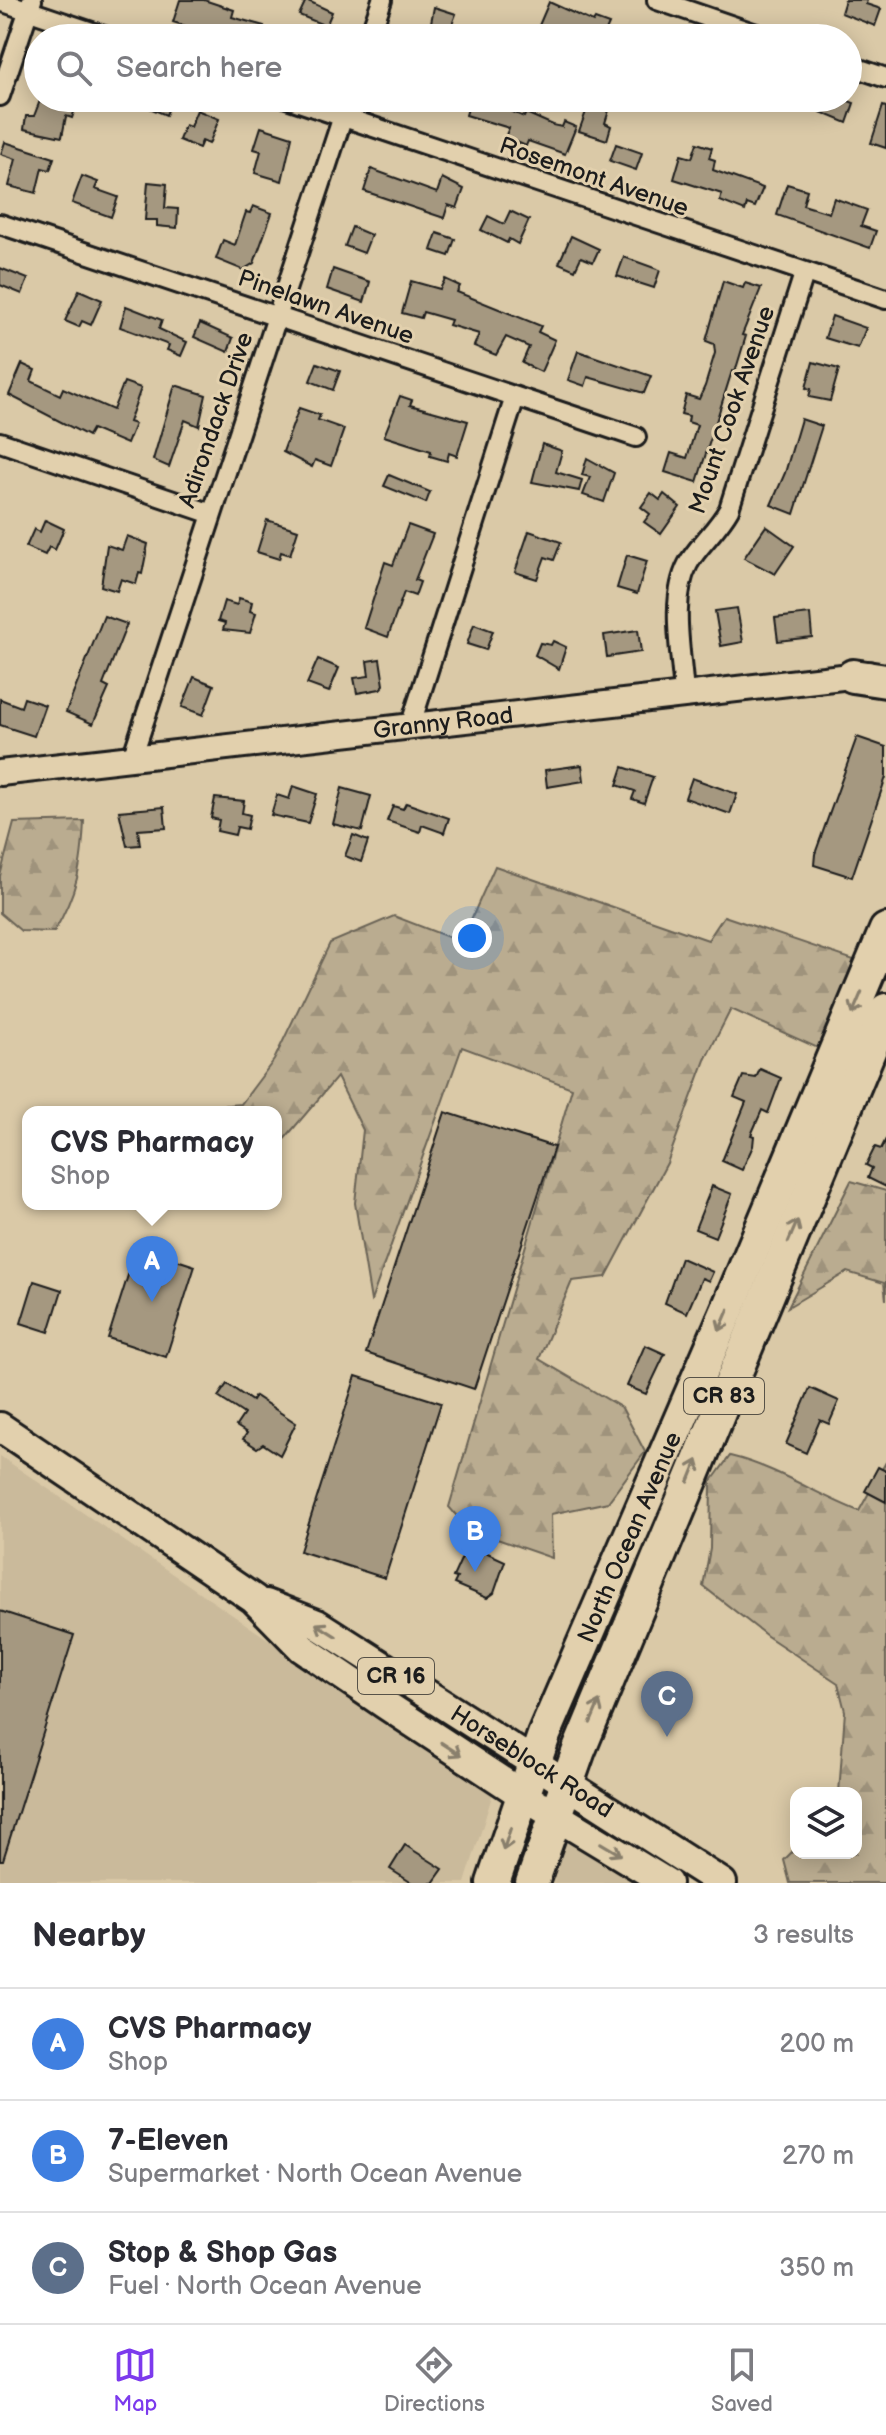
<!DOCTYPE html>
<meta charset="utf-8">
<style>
:root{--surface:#fff;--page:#f7f7f7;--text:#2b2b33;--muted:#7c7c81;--line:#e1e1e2;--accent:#7c3aed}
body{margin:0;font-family:"Balsamiq Sans",sans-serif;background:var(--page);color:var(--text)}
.controls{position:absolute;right:24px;bottom:24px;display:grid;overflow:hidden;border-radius:16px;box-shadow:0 4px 20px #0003}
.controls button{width:72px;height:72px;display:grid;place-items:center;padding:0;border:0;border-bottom:2px solid var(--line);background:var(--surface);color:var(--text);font:40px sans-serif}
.you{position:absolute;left:472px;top:938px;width:28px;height:28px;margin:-20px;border:6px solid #fff;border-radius:50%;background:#1a73e8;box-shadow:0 0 0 12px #1a73e833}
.badge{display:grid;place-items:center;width:52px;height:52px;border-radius:50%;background:var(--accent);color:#fff;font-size:26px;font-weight:700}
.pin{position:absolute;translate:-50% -66px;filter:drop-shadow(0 2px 4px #0008)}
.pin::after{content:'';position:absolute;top:42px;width:28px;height:24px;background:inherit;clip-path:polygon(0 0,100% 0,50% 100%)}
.popup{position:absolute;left:22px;top:1106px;width:260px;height:104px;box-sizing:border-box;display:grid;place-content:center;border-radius:16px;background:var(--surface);filter:drop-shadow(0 2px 6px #0005);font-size:26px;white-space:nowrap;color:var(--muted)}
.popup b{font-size:30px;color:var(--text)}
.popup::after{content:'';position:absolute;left:50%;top:100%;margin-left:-16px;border:16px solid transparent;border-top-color:var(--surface)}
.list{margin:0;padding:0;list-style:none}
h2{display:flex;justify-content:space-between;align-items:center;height:104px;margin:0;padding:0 32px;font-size:34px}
h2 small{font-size:26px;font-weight:400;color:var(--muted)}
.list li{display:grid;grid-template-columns:52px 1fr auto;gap:24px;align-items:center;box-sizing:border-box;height:112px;padding:0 32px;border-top:2px solid var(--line)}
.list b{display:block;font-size:30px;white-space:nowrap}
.list p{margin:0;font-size:26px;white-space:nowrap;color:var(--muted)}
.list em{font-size:26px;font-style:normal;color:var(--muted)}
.icon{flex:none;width:44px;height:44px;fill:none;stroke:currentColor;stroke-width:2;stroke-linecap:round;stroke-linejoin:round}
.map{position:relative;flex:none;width:886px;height:1883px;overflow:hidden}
.search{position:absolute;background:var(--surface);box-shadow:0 4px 20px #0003;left:24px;right:24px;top:24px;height:88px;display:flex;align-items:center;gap:20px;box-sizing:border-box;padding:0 28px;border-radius:44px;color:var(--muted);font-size:30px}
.sheet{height:440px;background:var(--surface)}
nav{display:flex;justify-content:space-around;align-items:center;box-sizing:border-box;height:112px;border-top:2px solid var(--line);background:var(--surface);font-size:22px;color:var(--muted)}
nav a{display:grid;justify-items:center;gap:4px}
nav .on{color:var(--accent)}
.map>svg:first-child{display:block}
.built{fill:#caba9b}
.forest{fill:url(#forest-firs);stroke:#6b6456;stroke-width:2}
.building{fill:#a59880;stroke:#1c1c1c;stroke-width:2}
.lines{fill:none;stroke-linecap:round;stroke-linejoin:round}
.street-casing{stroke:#1c1c1c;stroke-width:24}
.secondary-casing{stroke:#1c1c1c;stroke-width:30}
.primary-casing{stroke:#1c1c1c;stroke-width:34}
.highway-casing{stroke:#1c1c1c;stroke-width:38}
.street{stroke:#e2d0ad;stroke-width:18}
.secondary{stroke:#e2d0ad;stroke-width:24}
.primary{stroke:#e2d0ad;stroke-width:28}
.highway{stroke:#e2d0ad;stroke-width:32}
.oneway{stroke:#897f6c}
.labels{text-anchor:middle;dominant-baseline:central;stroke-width:6;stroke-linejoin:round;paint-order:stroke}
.shield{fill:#e2d0ad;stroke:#575248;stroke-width:2}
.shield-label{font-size:22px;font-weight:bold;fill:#1c1c1c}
.street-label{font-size:24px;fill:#1c1c1c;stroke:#e2d0ad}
</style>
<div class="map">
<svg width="886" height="1883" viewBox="0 0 886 1883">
<defs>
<pattern id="forest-firs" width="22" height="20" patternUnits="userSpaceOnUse" patternTransform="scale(2)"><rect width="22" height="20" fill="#baac90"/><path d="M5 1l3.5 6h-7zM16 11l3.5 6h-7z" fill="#9f937c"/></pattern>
</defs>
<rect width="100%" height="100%" fill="#dac9a7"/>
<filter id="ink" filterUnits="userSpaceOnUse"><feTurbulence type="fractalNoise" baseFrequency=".0125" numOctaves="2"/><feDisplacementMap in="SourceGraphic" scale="16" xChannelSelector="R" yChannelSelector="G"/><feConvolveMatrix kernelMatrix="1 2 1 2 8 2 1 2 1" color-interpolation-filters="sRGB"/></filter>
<g filter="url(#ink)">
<g class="built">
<polygon points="0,1456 493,1793 465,1883 0,1883"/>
<polygon points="569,1832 649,1883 553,1883"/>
</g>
<g class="forest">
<path d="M 84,821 C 82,866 77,893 54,932 L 21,931 L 0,913 L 0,876 L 14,823 Z"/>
<polygon points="495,866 708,940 724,916 854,960 820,1049 731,1009 705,1060 667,1163 606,1277 572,1281 539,1359 622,1408 645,1452 608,1502 551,1514 552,1558 468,1529 449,1507 572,1088 462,1047 371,1301 355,1203 363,1130 337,1077 276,1149 276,1112 187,1112 191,1108 241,1104 274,1060 330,943 394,916 461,942"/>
<polygon points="851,1181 886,1191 886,1300 884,1283 847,1272 788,1307"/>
<path d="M 730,1456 C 776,1467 815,1494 859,1511 L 886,1462 L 886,1883 L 790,1883 L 784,1860 L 796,1848 L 796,1853 L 856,1853 L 856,1793 L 839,1793 L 845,1711 L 838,1683 L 767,1636 L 703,1586 L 710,1549 L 711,1482 Z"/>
</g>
<g class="building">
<polygon points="180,0 204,0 234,10 232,17 264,26 261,38 224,38 173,22"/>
<polygon points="306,0 332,12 326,26 299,15"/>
<polygon points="845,0 867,0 866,4 881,9 875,26 841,13"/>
<polygon points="549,2 593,22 595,19 609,24 603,38 544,38 545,34 537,30"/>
<polygon points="434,7 456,14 447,38 428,38"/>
<polygon points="41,98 79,98 72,118 66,116 62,137 24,129 26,116 34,116"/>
<polygon points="126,98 173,98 166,115"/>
<polygon points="471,98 491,98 490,102 524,117 526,113 553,125 562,127 564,122 576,127 565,154 528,141 526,146 505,137 509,128 466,115"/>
<polygon points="591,98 613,98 605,123 611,126 607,140 579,131"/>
<polygon points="787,98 841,98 854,103 847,123"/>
<polygon points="883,106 886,107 886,148 871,143"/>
<polygon points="197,110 219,119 209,144 202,141 199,148 179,140 185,125 190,127"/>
<polygon points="261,127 292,137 282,181 255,173 261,151 254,149"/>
<polygon points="5,142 54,158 50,170 42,168 36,193 9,186 16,159 1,154"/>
<polygon points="697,143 712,148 709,158 715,160 713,170 763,188 755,207 747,204 745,211 720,201 722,194 674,179 681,155 692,158"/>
<polygon points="616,144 642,153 636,170 610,161"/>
<polygon points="371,169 437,193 442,178 464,189 457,208 448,205 444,218 364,191"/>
<polygon points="82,176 98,182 95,189 118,197 111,217 72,203"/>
<polygon points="148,182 167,184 165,208 178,209 177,228 157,226 157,220 145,220"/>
<polygon points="787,184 807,190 803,205 829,213 834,198 867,210 861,226 876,231 870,248 777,215"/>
<polygon points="253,206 272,213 254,263 243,270 216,259 223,240 235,245 246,212 250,213"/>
<polygon points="510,211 529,220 518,244 509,239 507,243 481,230 488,216 504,224"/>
<polygon points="352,227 371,235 364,253 345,246"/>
<polygon points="437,233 455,239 449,256 431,250"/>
<polygon points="571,236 599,249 593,262 581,257 575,270 559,263"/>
<polygon points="624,257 660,270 654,288 617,276"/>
<polygon points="0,268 28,279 22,294 0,285"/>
<polygon points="333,269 370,282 364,302 327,289"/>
<polygon points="445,279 460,286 457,292 541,326 538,332 555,340 541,372 522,363 529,347 506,337 496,355 474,346 479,334 449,325 451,320 423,312 421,318 402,313 411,281 440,289"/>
<polygon points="723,281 743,288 745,283 761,288 742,335 746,336 735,372 732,371 697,482 665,472 671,453 687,458 697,425 688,422 689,416 681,414 686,395 699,399 705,386 715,353 714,344 706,341"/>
<polygon points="79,290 102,300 91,325 82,321 79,327 65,321"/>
<polygon points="126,306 162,320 159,329 187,342 181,356 167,350 169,345 120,327"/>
<polygon points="832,316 866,328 858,348 825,338"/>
<polygon points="200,323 233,338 228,352 194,337"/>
<polygon points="578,351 651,376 644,393 588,377 585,386 568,380"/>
<polygon points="813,362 839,369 830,401 809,397 811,389 806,388"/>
<polygon points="317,363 340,371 333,390 310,381"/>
<polygon points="22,364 35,370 31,381 60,395 63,388 113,410 124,382 141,388 129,422 135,424 127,444 92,429 88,436 9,395"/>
<polygon points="175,385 206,395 199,426 185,420 169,467 153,460"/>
<polygon points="400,396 412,400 410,405 468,421 457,456 449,453 447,461 430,456 431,451 384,436"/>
<polygon points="299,408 320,415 318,420 344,429 331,466 315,460 312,467 283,452"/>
<polygon points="801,419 822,426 794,514 771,505 785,473"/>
<polygon points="542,444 562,451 556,472 582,480 579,491 532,482"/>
<polygon points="587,458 614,473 604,502 583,495 590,477 582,475"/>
<polygon points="389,475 430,492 426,503 384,486"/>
<polygon points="651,493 660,500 664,494 680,507 661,534 644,522 650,514 641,507"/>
<polygon points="45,520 64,529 55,550 49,547 45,555 26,547 34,529 40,532"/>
<polygon points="267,520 298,530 290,555 281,552 279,559 257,552"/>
<polygon points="408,525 433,534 415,580 420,582 415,596 404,592 388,637 364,628 385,562 393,565"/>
<polygon points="766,526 794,546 775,574 744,558"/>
<polygon points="529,531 561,542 554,560 545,557 537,579 515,572"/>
<polygon points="127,536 148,544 142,574 139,573 136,584 121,579 117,591 101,586 107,545 122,550"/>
<polygon points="627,555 647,561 637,594 617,588"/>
<polygon points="239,598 252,602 250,611 256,613 250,633 223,630 225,623 218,621 224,601 237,605"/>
<polygon points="737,608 743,642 721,646 715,611"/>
<polygon points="810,614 812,637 778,641 775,618"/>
<polygon points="104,616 127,624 103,685 109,688 93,724 66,712"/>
<polygon points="474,624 493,631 486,650 467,644"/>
<polygon points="638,630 641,652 607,657 604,635"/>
<polygon points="553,641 566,647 559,669 535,655 540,643 551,645"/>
<polygon points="318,659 339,668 329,692 307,684"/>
<polygon points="380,659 384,685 380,689 357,693 354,678 369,676 367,661"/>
<polygon points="194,677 214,685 203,715 182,707"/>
<polygon points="24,698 45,705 34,736 0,725 0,699 21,707"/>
<polygon points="857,737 886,747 886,777 852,877 814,865 815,854"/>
<polygon points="582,765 584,781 547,787 545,770"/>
<polygon points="623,767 653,777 644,803 632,799 635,791 617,785"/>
<polygon points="692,778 737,794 730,814 685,798"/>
<polygon points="293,786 317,794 308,823 271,815 277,795 289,799"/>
<polygon points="342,788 371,796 362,831 333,824"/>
<polygon points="215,798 244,801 242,813 250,815 247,829 237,827 235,835 217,831 219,820 211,818"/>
<polygon points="406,803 449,818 444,833 422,825 420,832 387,821 393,806 403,809"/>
<polygon points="164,807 166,828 138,830 140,845 127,846 119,811"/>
<polygon points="353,835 368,841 361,862 345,856"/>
<polygon points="760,1069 781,1078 768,1113 762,1110 751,1135 754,1136 753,1146 742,1170 722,1161 746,1102 734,1097 743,1076 756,1078"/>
<polygon points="445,1112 554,1147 474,1389 366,1353"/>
<polygon points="886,1139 886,1187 868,1178 872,1168 866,1165 875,1147 881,1149"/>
<polygon points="712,1186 732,1194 715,1237 695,1229"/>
<polygon points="137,1247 195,1266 166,1357 108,1338"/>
<polygon points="681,1258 713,1272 709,1281 702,1278 687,1313 665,1303"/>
<polygon points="34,1281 62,1290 49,1332 21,1323"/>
<polygon points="645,1345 665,1354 646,1394 627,1386"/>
<polygon points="356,1376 441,1403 385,1578 300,1551"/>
<polygon points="227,1384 252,1401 255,1396 296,1423 280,1455 263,1444 257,1448 243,1439 247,1433 236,1426 244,1414 218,1397"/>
<polygon points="810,1388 839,1401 829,1424 820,1420 806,1453 786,1444"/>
<polygon points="878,1467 886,1471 886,1502 865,1491"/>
<polygon points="468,1544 505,1561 494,1593 487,1598 454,1584 457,1578 453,1577"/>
<polygon points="0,1611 74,1635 3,1860 0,1860"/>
<polygon points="405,1845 443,1869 433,1883 412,1883 390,1869"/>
</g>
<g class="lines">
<g class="street-casing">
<g id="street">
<polyline points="657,0 768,38"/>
<polyline points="0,1 110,38"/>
<polyline points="369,38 382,0"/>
<polyline points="848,65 886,78"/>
<polyline points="0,96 32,0"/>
<polyline points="287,98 886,299"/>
<polyline points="0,224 636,437"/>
<polyline points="0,442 209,513"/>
<path d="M 684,695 C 682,656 669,600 688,564 C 697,547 718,529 729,509 L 804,274"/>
<polyline points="410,727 515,397"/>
<polyline points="132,758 349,98"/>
</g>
</g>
<g class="secondary-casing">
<g id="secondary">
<path id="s1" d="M 0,773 L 868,674"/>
</g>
</g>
<g class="primary-casing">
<g id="primary">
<polyline points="0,1427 254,1599 302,1648 386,1705 538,1805 667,1883"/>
<path id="s2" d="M 266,1604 L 317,1624 L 722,1883"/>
</g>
</g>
<g class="highway-casing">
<g id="highway">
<polyline points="853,676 886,681"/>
<path id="s3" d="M 493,1883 L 544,1735 L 727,1311 L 886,930"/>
<polyline points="532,1883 579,1750 886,1010"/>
</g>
</g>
<use href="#street" class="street"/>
<use href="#secondary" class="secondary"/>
<use href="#primary" class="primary"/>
<use href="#highway" class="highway"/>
</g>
<defs><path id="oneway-shaft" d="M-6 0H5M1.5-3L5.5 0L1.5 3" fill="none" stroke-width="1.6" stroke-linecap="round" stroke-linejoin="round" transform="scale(2)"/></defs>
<g class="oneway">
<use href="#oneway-shaft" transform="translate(857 1003) rotate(113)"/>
<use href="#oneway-shaft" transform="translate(793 1231) rotate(-67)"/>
<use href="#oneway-shaft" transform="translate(724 1320) rotate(113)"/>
<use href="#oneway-shaft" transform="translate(693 1471) rotate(-68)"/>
<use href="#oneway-shaft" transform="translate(326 1630) rotate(-148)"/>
<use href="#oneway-shaft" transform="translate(595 1712) rotate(-67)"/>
<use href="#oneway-shaft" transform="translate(451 1749) rotate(33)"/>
<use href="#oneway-shaft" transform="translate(507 1839) rotate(108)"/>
<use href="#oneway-shaft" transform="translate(611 1849) rotate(31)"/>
</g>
</g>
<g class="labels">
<g class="shield">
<rect x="684" y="1378" width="80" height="36" rx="6"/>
<rect x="358" y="1658" width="76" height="36" rx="6"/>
</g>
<g class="shield-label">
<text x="724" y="1396">CR 83</text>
<text x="396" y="1676">CR 16</text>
</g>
<g class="street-label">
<text transform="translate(594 177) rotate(19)">Rosemont Avenue</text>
<text transform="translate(326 307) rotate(19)">Pinelawn Avenue</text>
<text transform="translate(732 410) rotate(-71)">Mount Cook Avenue</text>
<text transform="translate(216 420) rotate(-71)">Adirondack Drive</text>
<text stroke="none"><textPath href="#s1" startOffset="446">Granny Road</textPath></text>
<text stroke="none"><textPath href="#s3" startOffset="372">North Ocean Avenue</textPath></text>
<text stroke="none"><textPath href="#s2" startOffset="310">Horseblock Road</textPath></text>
</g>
</g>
</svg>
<div class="controls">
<button><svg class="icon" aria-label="layers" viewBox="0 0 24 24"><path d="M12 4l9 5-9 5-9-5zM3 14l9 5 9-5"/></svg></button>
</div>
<div class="you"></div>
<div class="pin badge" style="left:152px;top:1302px;background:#3f7fe0">A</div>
<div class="popup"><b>CVS Pharmacy</b>Shop</div>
<div class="pin badge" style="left:475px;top:1572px;background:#3f7fe0">B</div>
<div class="pin badge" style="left:667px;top:1737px;background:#5c6f8a">C</div>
<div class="search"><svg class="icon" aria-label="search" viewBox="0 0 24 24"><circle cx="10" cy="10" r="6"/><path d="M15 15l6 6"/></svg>Search here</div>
</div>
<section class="sheet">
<h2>Nearby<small>3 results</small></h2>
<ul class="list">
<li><span class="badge" style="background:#3f7fe0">A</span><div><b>CVS Pharmacy</b><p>Shop</p></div><em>200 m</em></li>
<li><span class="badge" style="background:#3f7fe0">B</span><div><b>7-Eleven</b><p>Supermarket · North Ocean Avenue</p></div><em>270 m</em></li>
<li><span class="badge" style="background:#5c6f8a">C</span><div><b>Stop &amp; Shop Gas</b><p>Fuel · North Ocean Avenue</p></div><em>350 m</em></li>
</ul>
</section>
<nav>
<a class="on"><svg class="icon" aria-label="map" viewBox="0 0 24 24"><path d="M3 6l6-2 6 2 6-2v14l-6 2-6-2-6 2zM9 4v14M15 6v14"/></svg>Map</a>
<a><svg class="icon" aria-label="directions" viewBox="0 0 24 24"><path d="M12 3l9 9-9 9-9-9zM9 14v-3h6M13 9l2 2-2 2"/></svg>Directions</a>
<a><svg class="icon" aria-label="saved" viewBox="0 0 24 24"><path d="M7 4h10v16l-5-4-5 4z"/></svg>Saved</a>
</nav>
